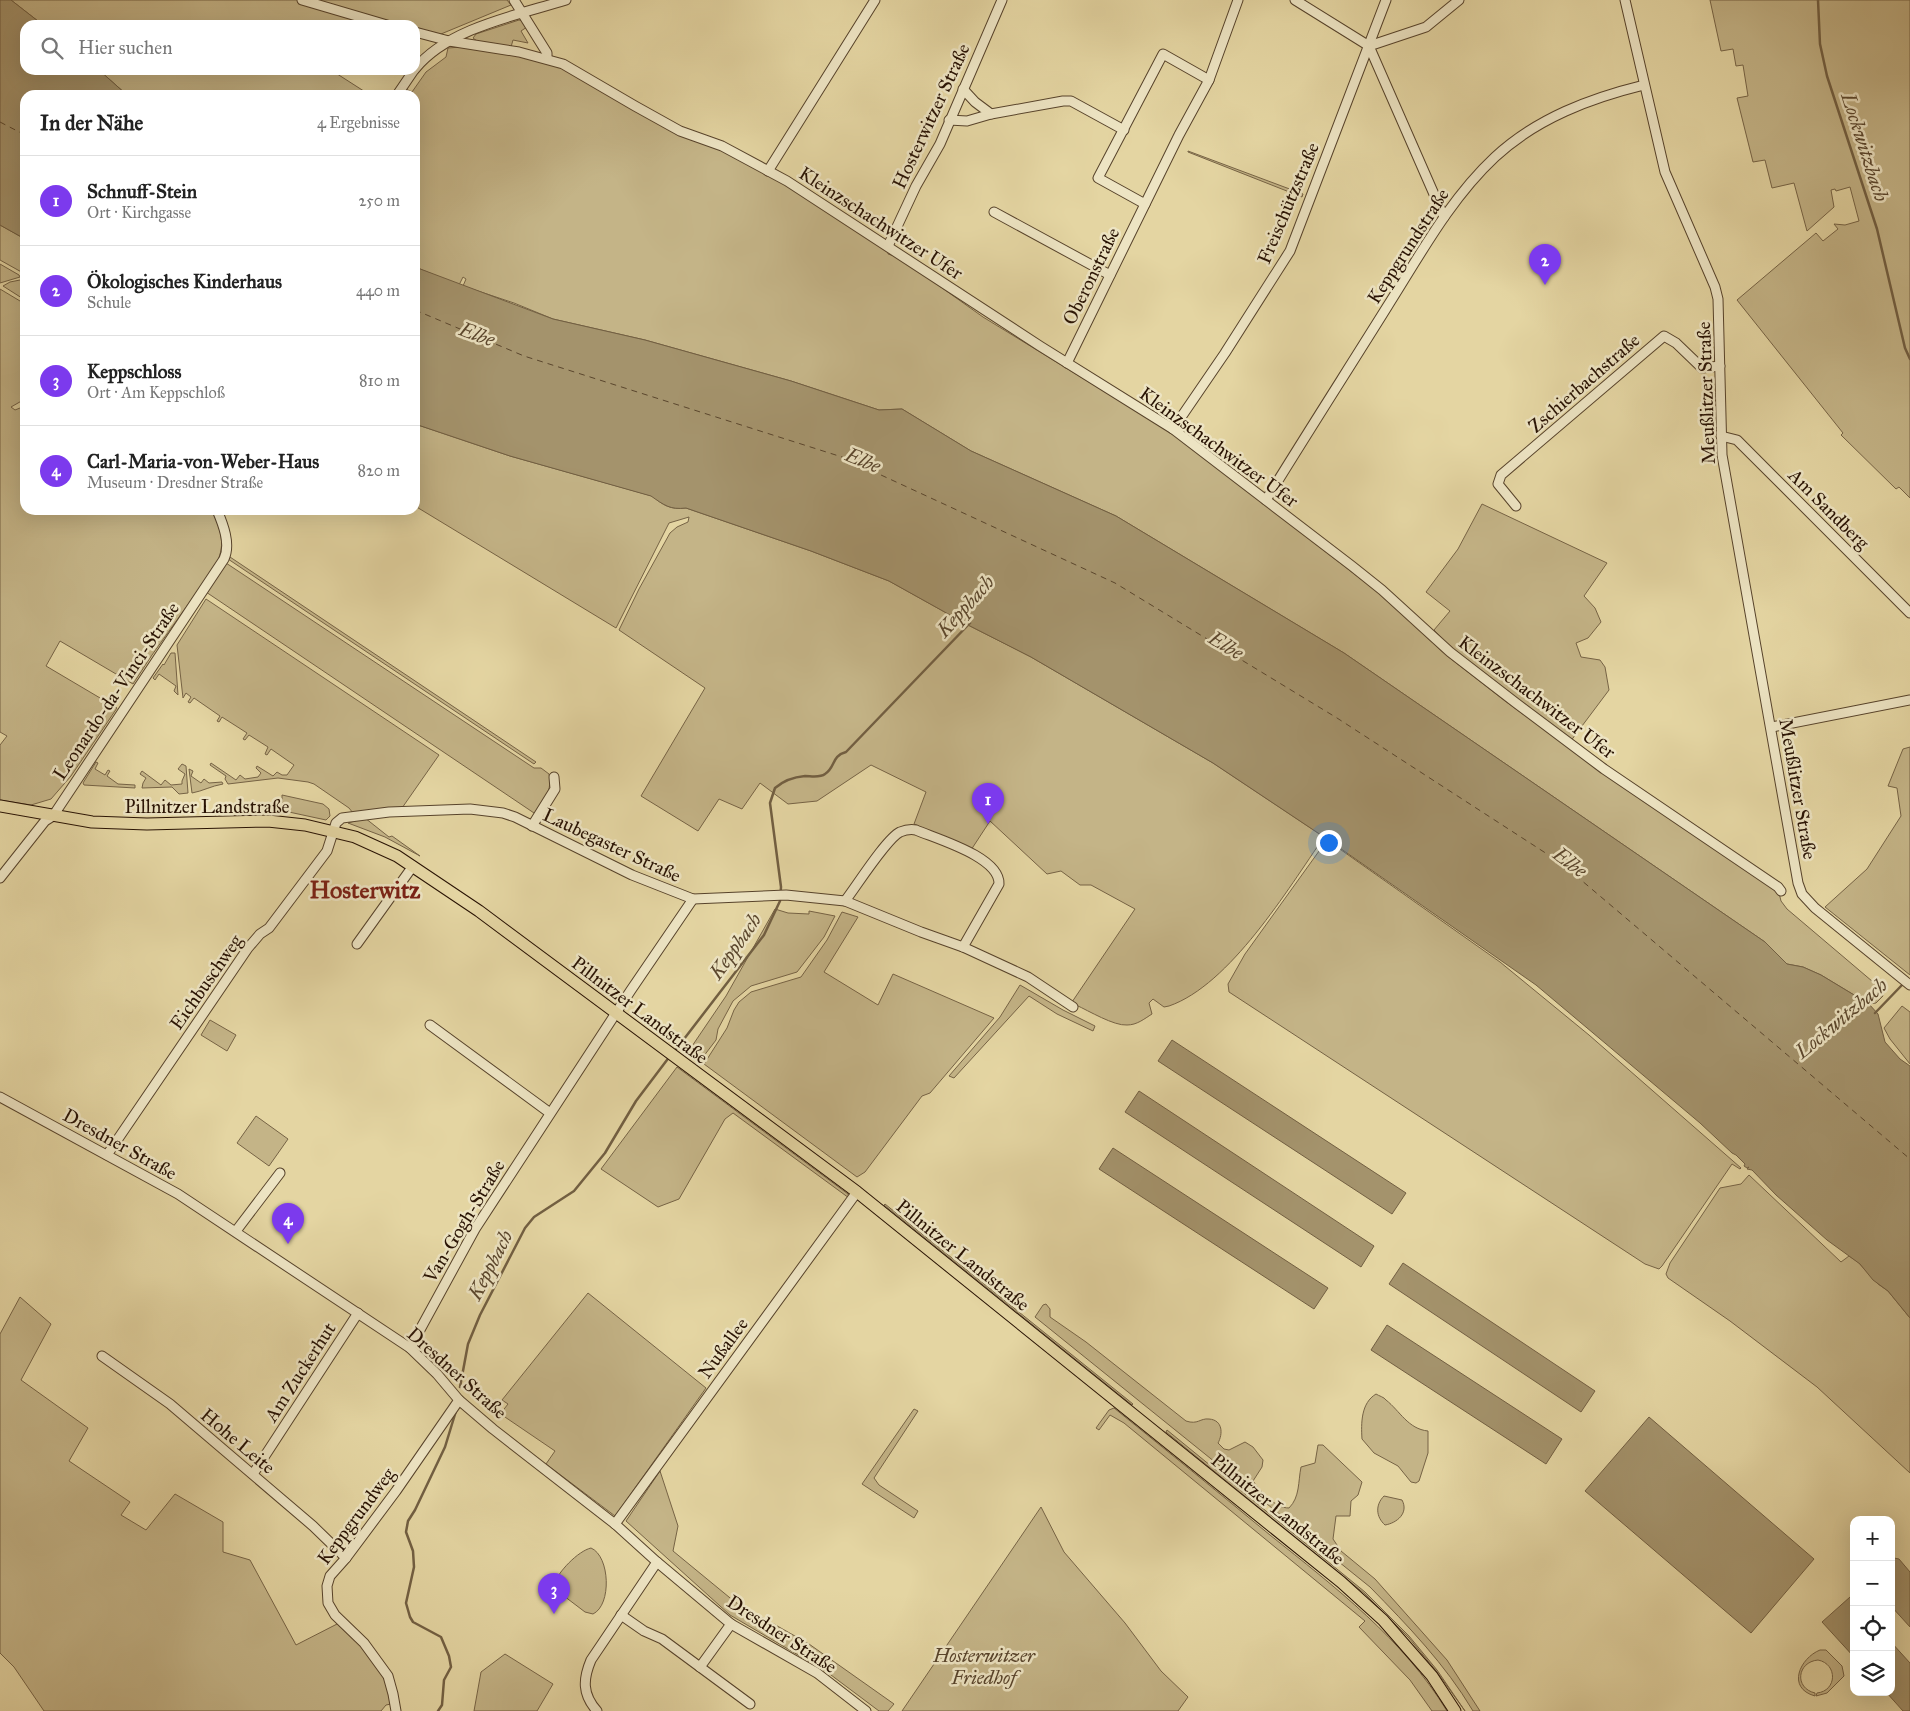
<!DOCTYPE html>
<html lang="de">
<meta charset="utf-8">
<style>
:root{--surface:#fff;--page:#f2f2f2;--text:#222;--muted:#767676;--line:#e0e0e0;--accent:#7c3aed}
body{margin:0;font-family:"IM FELL Great Primer",serif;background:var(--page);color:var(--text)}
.controls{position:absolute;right:15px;bottom:15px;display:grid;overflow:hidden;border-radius:10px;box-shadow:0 5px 20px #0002}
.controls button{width:45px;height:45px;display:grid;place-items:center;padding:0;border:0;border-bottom:1px solid var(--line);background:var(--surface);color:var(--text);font:25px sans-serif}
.you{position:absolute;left:1328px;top:842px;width:18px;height:18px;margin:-12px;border:4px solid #fff;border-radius:50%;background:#1a73e8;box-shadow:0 0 0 8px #1a73e833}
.badge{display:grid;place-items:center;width:32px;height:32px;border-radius:50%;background:var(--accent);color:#fff;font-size:16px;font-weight:700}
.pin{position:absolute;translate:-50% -41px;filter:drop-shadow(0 1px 2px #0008)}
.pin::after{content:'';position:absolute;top:26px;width:18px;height:15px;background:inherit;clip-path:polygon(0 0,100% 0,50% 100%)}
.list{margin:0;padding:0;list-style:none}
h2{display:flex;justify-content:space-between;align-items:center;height:65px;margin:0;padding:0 20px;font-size:21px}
h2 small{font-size:16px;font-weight:400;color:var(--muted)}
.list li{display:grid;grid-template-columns:32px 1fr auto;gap:15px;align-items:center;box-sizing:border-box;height:90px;padding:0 20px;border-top:1px solid var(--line)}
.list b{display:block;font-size:19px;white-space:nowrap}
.list p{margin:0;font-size:16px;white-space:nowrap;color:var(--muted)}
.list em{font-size:16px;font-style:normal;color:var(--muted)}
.icon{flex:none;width:28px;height:28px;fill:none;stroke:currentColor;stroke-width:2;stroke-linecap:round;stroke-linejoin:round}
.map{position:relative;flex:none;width:1910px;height:1711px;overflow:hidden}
.search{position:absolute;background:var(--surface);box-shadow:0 5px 20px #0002;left:20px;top:20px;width:400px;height:55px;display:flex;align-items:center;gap:12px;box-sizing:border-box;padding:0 18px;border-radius:15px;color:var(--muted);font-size:19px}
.panel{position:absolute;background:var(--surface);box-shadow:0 5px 20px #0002;left:20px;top:90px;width:400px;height:425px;border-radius:15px}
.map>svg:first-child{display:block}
.green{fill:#c4b487;stroke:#766345}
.water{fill:#a4936c;stroke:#725f42}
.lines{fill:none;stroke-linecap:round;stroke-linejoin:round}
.stream{stroke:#725f42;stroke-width:2.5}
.ferry{stroke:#5a462d;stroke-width:1;stroke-dasharray:6 5;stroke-linecap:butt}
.minor-casing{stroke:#57432b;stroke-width:11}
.major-casing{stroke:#281203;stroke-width:13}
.minor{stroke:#ede4c3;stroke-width:9}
.major{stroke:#e4d5a2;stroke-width:11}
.labels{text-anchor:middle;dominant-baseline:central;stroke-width:5;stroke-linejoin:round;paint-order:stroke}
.street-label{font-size:19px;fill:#281203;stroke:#ede4c3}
.park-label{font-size:19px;font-style:italic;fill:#57432b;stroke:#ede4c3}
.water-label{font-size:20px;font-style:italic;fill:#5a462d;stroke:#ede4c3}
.district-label{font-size:24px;font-weight:bold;fill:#7a1f14;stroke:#ede4c3}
</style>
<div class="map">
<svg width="1910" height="1711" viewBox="0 0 1910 1711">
<rect width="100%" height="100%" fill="#e4d5a2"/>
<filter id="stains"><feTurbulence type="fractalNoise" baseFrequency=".004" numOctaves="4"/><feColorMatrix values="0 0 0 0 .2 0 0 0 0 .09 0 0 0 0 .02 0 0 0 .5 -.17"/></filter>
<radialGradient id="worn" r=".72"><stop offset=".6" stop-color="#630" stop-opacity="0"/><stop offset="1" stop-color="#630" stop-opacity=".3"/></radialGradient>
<g class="green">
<polygon points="11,0 507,0 511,5 441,34 435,38 415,34 415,25 378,25 364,22 362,25 43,25"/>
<polygon points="1710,0 1910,0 1910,498 1899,487 1896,489 1841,435 1843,433 1737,300 1816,233 1823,241 1838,229 1834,224 1845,225 1859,221 1850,187 1836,191 1835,189 1831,190 1834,207 1807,231 1794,183 1772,188 1765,160 1753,162 1737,98 1748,96 1743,65 1736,66 1733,49 1721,51"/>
<polygon points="519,20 524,21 527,27 521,31 528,43 513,40 511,47 477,41 473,38 476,34"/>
<polygon points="461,47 519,54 551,63 722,149 778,179 888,249 888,254 900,258 983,317 1172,433 1379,593 1446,655 1505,701 1604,773 1778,889 1781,901 1787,909 1879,987 1883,996 1876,1003 1869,1004 1821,975 1803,967 1787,964 1765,942 1344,653 1116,516 971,451 902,409 879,410 791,381 645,340 553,319 514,303 463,286 466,279 463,277 459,285 415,267 415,95 403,95 406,89 412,92 426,72 446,57 448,48"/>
<polygon points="99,70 331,70 370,95 127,95"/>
<polygon points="1188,151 1303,194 1302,197 1188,152"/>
<polygon points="0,225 25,239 25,274 0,260"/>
<polygon points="0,264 19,275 20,277 0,283"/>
<polygon points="25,279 25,300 3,286 10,282"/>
<path d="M 0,289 L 25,304 L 25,399 L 11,407 L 15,410 L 25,406 L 25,510 L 213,510 C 221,533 227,545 214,568 L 152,655 L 133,684 L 60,641 L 46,666 L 117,708 L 71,776 L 51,799 L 31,805 L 0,800 L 0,745 L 7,736 L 0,732 Z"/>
<path d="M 415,424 L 510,456 L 652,496 C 663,505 670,510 686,508 L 811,551 L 889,581 L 968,625 L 1031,657 L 1213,763 L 1324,837 C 1288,889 1230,985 1169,1006 L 1164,1007 L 1153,999 L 1149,1003 L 1152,1014 C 1144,1019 1137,1025 1127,1025 C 1114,1026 1089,1011 1076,1005 L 1072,1002 L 1135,909 L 1091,885 L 1080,885 L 1061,871 L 1047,874 L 990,821 L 971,850 L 914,824 L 926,792 L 871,765 L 817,801 L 788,804 L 760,783 L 742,809 L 719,799 L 698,831 L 641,796 L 705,688 L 619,630 L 639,589 L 670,533 L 677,527 L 688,522 L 689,517 L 669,523 L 616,628 L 415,506 Z"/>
<polygon points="1482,504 1607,563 1584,596 1595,608 1601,622 1588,638 1576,643 1581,657 1600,660 1605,667 1609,690 1570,742 1456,652 1434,630 1450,611 1426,592 1458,549"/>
<polygon points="230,557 536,762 534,764 228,559"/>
<path d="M 226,563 L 534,768 L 541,768 L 549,774 C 552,788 546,803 534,813 L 206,592 Z"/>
<polygon points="206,599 439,755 402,808 353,813 349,808 314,784 308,782 278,778 228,784 225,779 226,776 210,765 211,763 236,780 240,775 245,779 258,777 261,773 256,768 257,766 273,776 277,772 282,775 287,775 294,765 271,749 267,755 265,754 268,747 249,735 245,740 243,739 247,733 222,717 219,722 217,721 220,716 194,698 190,703 188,702 191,697 186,693 183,698 177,645"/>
<polygon points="171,653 175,653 178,695 174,691 176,686 159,674 155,680 153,678 163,664 164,665"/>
<polygon points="1910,747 1910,975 1825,907 1867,869 1901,816 1897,788 1888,786 1903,749"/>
<polygon points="96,762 98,763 95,769 105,775 108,770 110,771 107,776 118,784 135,785 135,788 84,785 83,783"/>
<polygon points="182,764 186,766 188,793 179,794 172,787 142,788 143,783 146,778 140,774 142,771 161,785 165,780 171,785 182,784 182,781 185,774 178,769"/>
<path d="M 189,769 L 193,771 L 191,776 L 201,783 L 204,779 L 209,783 L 222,782 L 223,784 C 211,786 203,791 192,793 Z"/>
<polygon points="282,795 323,804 329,809 330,816 326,820 275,809 275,805 282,804"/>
<polygon points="365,818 389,837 392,836 420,856 385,837 348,823"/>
<polygon points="1327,840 1500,962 1589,1035 1741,1168 1740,1169 1732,1164 1662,1266 1659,1269 1645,1264 1229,992 1228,984 1245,954"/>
<polygon points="775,909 788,913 809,914 809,911 835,916 824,937 797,972 751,986 733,1001 718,1029 716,1040 700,1061 688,1052 726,996"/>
<polygon points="842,912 858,917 824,972 878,1005 893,974 994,1018 930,1093 922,1096 865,1172 857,1177 704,1064 727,1028 734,1010 739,1002 751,992 801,977 827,940"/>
<polygon points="1020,985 1063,1010 1095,1026 1093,1031 1057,1014 1029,996 954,1078 949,1076 1000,1017"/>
<polygon points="1902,1006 1910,1012 1910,1064 1890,1039 1884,1028"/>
<polygon points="210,1020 236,1035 227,1051 201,1035"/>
<polygon points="677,1067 848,1194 849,1198 733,1113 725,1119 679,1199 658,1207 601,1169"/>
<polygon points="256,1116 288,1139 269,1166 237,1143"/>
<polygon points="1749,1175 1841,1262 1849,1256 1858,1262 1878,1284 1888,1291 1910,1318 1910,1473 1817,1387 1730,1321 1668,1278 1666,1274 1670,1263 1720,1188 1741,1184"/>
<polygon points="885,1204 1133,1404 1132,1405 884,1205"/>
<polygon points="588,1293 706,1388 615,1516 546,1464 555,1451 502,1415 501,1413 508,1404 502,1400"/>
<path d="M 20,1297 L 51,1324 L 21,1380 L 88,1428 L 69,1461 L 130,1502 L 121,1515 L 146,1530 L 175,1494 L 223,1522 L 223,1552 L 250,1560 L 296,1645 L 339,1623 C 363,1646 387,1669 391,1704 L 386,1705 L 381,1711 L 44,1711 L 14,1667 L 0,1653 L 0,1334 Z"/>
<path d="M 1046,1304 L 1050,1309 L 1050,1317 L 1086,1342 L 1186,1421 C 1198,1425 1200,1418 1209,1419 C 1223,1420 1223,1434 1218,1443 L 1224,1449 L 1229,1450 L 1245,1442 L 1253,1447 L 1263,1460 L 1262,1467 L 1253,1481 C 1261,1492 1275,1508 1289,1508 C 1300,1497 1298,1482 1301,1467 L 1315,1463 L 1318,1445 L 1323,1445 L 1362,1482 L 1358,1495 L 1351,1501 L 1350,1516 L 1336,1516 L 1333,1539 L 1341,1551 L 1375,1579 L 1447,1660 L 1480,1711 L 1473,1711 C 1445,1664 1408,1626 1370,1587 L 1035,1317 L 1043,1305 Z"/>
<path d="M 1376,1394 C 1379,1396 1384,1397 1386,1400 C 1400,1411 1408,1429 1428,1431 L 1428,1453 L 1419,1481 L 1416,1483 L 1411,1482 L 1398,1466 L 1374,1453 L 1362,1439 C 1361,1423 1361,1403 1376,1394 Z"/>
<path d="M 1114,1408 C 1166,1450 1218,1492 1270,1535 C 1335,1587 1403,1639 1447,1711 L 1432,1711 L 1410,1680 L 1359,1627 L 1365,1621 L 1124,1423 L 1110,1415 L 1099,1430 L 1096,1428 L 1109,1410 Z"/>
<polygon points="914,1409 918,1411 874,1478 879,1485 918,1511 914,1518 862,1484"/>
<polygon points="1167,1430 1365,1592 1409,1636 1437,1670 1465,1711 1437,1672 1409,1638 1365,1594 1166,1432"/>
<polygon points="660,1471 678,1526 673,1551 735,1602 809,1644 894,1704 888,1711 879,1711 827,1672 730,1615 626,1521"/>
<path d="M 1384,1496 L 1402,1500 C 1409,1513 1397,1523 1385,1525 C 1376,1517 1375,1505 1384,1496 Z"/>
<polygon points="1041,1507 1064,1552 1125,1623 1161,1671 1188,1697 1178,1711 902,1711"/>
<path d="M 591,1548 C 610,1556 612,1605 593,1614 L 585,1612 L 560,1593 L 556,1590 L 554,1584 C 558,1572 578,1551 591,1548 Z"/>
<path d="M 1820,1650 L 1826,1650 L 1842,1666 L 1844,1676 L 1827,1693 L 1816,1696 L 1817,1693 C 1837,1691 1838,1664 1818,1660 C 1797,1662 1794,1688 1815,1693 L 1815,1696 C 1786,1688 1800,1658 1820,1650 Z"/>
<polygon points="505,1654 553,1684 537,1711 474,1711 481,1672"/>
</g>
<g class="water">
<polygon points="0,0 11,0 43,25 25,25 25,70 99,70 127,95 25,95 25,239 0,225"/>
<path d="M 415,267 L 553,319 L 645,340 L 791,381 L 879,410 L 902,409 L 971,451 L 1116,516 L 1344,653 L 1765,942 L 1787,964 L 1803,967 L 1821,975 L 1869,1004 L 1878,1014 L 1885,1042 L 1900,1059 L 1910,1066 L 1910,1318 L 1888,1291 L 1873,1280 L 1860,1264 L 1827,1240 L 1776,1195 L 1752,1170 L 1747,1169 L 1749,1167 L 1747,1168 L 1744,1166 L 1745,1164 L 1736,1155 L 1732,1153 L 1700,1123 L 1536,985 L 1324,837 L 1213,763 L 1031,657 L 968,625 L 889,581 L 811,551 L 686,508 C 670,510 664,505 651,496 L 510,456 L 415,424 Z"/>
<polygon points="1172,1040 1406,1193 1392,1214 1158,1061"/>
<polygon points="1139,1091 1374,1246 1361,1267 1125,1112"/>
<polygon points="1113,1148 1328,1288 1314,1309 1099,1169"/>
<polygon points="1403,1263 1595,1391 1581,1412 1389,1284"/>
<polygon points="1387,1325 1562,1439 1546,1464 1371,1350"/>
<polygon points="1649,1417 1814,1559 1751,1633 1585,1491"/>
<polygon points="1894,1558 1899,1559 1910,1572 1910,1627 1891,1606 1891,1559"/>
<polygon points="1850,1597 1854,1601 1854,1657 1822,1622"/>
<polygon points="1891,1642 1910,1663 1910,1711 1903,1711 1886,1692 1891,1692"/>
</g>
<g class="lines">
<g class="stream">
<polyline points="1818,0 1820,44 1827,76 1877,229 1905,348 1910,359"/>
<polyline points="1875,1013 1902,985"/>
<path d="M 674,1052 L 764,935 L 780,901 L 781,887 L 770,803 L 775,788 C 783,781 794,777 805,776 C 811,776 820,778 825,774 C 836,767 831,756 846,752 L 970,623"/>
<polyline points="460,1387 468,1344 480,1315 525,1228 534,1217 574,1191 605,1153 636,1101 670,1056"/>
<polyline points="438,1711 442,1705 444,1680 451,1667 449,1656 441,1637 413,1622 410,1617 406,1603 414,1567 413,1551 406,1532 408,1521 415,1510 445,1447 456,1411"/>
</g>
<g class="ferry">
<polyline points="0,122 25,135"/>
<polyline points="415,310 524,356 842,457 1115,583 1337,718 1561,863 1910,1159"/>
</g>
<g class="minor-casing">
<g id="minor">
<polyline points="302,0 387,25"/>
<polyline points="514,0 547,53 547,58"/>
<polyline points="1295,0 1369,46 1444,217"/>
<polyline points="1625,0 1665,172 1715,287 1718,299 1722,455 1798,883 1802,894 1815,908 1910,985"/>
<polyline points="415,32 449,41 519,52 563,64 635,106 680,131 722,146 787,181 1040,346 1173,429 1352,566 1382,590 1450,652 1516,703 1604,769 1778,887 1781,891"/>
<polyline points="1369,46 1426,27 1459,0"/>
<path d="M 415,69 C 448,28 518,15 566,0"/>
<polyline points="963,89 975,102 991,114"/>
<polyline points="397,95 414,70"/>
<polyline points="949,120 967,121 991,114 1063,101 1071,101 1124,130"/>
<polyline points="768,171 875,0"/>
<polyline points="1145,204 1098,178 1163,54 1209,80"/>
<polyline points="994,212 1110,275"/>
<polyline points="888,246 916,186 940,144 1002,0"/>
<polyline points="1067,363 1179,135 1209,80 1238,0"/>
<polyline points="1173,429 1225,353 1290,251 1386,0"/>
<polyline points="1721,436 1737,440 1910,613"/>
<path d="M 1266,500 C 1306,435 1347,371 1387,307 C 1420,255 1450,199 1495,157 C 1537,118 1591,98 1644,85"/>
<polyline points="1516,506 1498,484 1501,475 1664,336 1676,343 1702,368 1720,366"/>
<polyline points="1772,727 1910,700"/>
<polyline points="532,826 555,789 554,777"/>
<path d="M 0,878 L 45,821 L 53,816 L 224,559 C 231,544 223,524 217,510"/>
<path d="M 845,901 C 856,887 886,839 900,832 C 905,830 911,829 916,830 C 937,839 1000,857 999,884 L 963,947"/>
<polyline points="357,944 413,866"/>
<polyline points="430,1025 550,1113"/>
<polyline points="0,1097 178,1194 410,1348 437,1374 459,1400 493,1429 615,1524 657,1562 731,1624 817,1673 866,1711"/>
<polyline points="107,1155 248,948 260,934 269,928 327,851 336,823 342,818 389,812 470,809 503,813 515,817 632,875 693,899 786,895 845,901 921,932 963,947 1028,977 1073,1007"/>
<polyline points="236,1231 280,1173"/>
<polyline points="410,1348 475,1229 631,990 693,899"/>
<polyline points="102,1356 170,1404 313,1526 346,1558"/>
<polyline points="253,1474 358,1313"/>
<polyline points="615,1524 857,1192"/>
<polyline points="621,1615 644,1631 662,1639 750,1704"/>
<polyline points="700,1667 731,1624"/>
<polyline points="396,1711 393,1694 388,1676 364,1643 335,1615 328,1603 327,1586 330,1576 346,1558 396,1491 459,1400"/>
<path d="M 597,1711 C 582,1694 583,1679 591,1660 L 657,1562"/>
</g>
</g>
<g class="major-casing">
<polyline id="major" points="0,806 92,822 147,824 268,821 305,825 355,837 397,856 479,911 857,1192 1341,1582 1383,1620 1432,1676 1455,1711"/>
</g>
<use href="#minor" class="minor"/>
<use href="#major" class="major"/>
</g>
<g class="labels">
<g class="street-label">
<text transform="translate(931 116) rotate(-65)">Hosterwitzer Straße</text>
<text transform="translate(1288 203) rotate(-67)">Freischützstraße</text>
<text transform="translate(881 223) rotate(33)">Kleinzschachwitzer Ufer</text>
<text transform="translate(1408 246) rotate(-57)">Keppgrundstraße</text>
<text transform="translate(1091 276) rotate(-64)">Oberonstraße</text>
<text transform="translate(1584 383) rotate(-41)">Zschierbachstraße</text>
<text transform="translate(1706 393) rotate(-92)">Meußlitzer Straße</text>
<text transform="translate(1219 447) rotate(36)">Kleinzschachwitzer Ufer</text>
<text transform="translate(1829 509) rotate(45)">Am Sandberg</text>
<text transform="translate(116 691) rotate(-56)">Leonardo-da-Vinci-Straße</text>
<text transform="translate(1537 697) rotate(37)">Kleinzschachwitzer Ufer</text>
<text transform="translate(1798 789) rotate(80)">Meußlitzer Straße</text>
<text x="207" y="806">Pillnitzer Landstraße</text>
<text transform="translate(612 845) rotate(25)">Laubegaster Straße</text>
<text transform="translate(206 982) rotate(-55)">Eichbuschweg</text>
<text transform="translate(640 1010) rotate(37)">Pillnitzer Landstraße</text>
<text transform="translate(120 1144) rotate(29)">Dresdner Straße</text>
<text transform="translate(464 1221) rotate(-59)">Van-Gogh-Straße</text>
<text transform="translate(963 1255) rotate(39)">Pillnitzer Landstraße</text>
<text transform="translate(723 1348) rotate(-54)">Nußallee</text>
<text transform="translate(300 1372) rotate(-57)">Am Zuckerhut</text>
<text transform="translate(457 1373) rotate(42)">Dresdner Straße</text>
<text transform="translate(238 1441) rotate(40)">Hohe Leite</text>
<text transform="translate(1278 1509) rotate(39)">Pillnitzer Landstraße</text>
<text transform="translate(356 1516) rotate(-53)">Keppgrundweg</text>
<text transform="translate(782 1634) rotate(33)">Dresdner Straße</text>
</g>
<g class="park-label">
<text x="984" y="1655">Hosterwitzer<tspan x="984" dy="22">Friedhof</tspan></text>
</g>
<g class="water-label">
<text transform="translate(1865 147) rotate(72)">Lockwitzbach</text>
<text transform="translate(477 334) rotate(20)">Elbe</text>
<text transform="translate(863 460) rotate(22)">Elbe</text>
<text transform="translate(965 606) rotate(-48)">Keppbach</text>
<text transform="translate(1226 645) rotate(31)">Elbe</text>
<text transform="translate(1570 862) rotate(37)">Elbe</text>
<text transform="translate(735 946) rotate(-55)">Keppbach</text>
<text transform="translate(1841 1018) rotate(-40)">Lockwitzbach</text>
<text transform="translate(490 1265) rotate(-63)">Keppbach</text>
</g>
<g class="district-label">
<text x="365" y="890">Hosterwitz</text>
</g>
</g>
<rect width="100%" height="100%" filter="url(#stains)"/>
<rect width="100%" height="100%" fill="url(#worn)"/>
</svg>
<div class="controls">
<button>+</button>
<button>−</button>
<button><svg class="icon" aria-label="locate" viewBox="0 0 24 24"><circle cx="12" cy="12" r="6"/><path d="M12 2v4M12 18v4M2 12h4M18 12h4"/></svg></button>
<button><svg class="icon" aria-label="layers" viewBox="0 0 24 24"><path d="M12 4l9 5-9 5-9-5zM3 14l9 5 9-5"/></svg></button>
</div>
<div class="you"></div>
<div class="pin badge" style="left:988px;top:824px">1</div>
<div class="pin badge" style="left:1545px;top:285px">2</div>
<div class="pin badge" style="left:554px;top:1614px">3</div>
<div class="pin badge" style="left:288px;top:1244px">4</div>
<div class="search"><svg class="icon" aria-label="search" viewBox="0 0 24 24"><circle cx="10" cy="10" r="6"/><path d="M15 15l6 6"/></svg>Hier suchen</div>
<section class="panel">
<h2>In der Nähe<small>4 Ergebnisse</small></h2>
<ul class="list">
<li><span class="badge">1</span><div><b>Schnuff-Stein</b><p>Ort · Kirchgasse</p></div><em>250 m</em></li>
<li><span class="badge">2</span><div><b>Ökologisches Kinderhaus</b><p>Schule</p></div><em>440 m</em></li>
<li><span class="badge">3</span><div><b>Keppschloss</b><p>Ort · Am Keppschloß</p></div><em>810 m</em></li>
<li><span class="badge">4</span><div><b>Carl-Maria-von-Weber-Haus</b><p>Museum · Dresdner Straße</p></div><em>820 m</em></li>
</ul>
</section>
</div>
